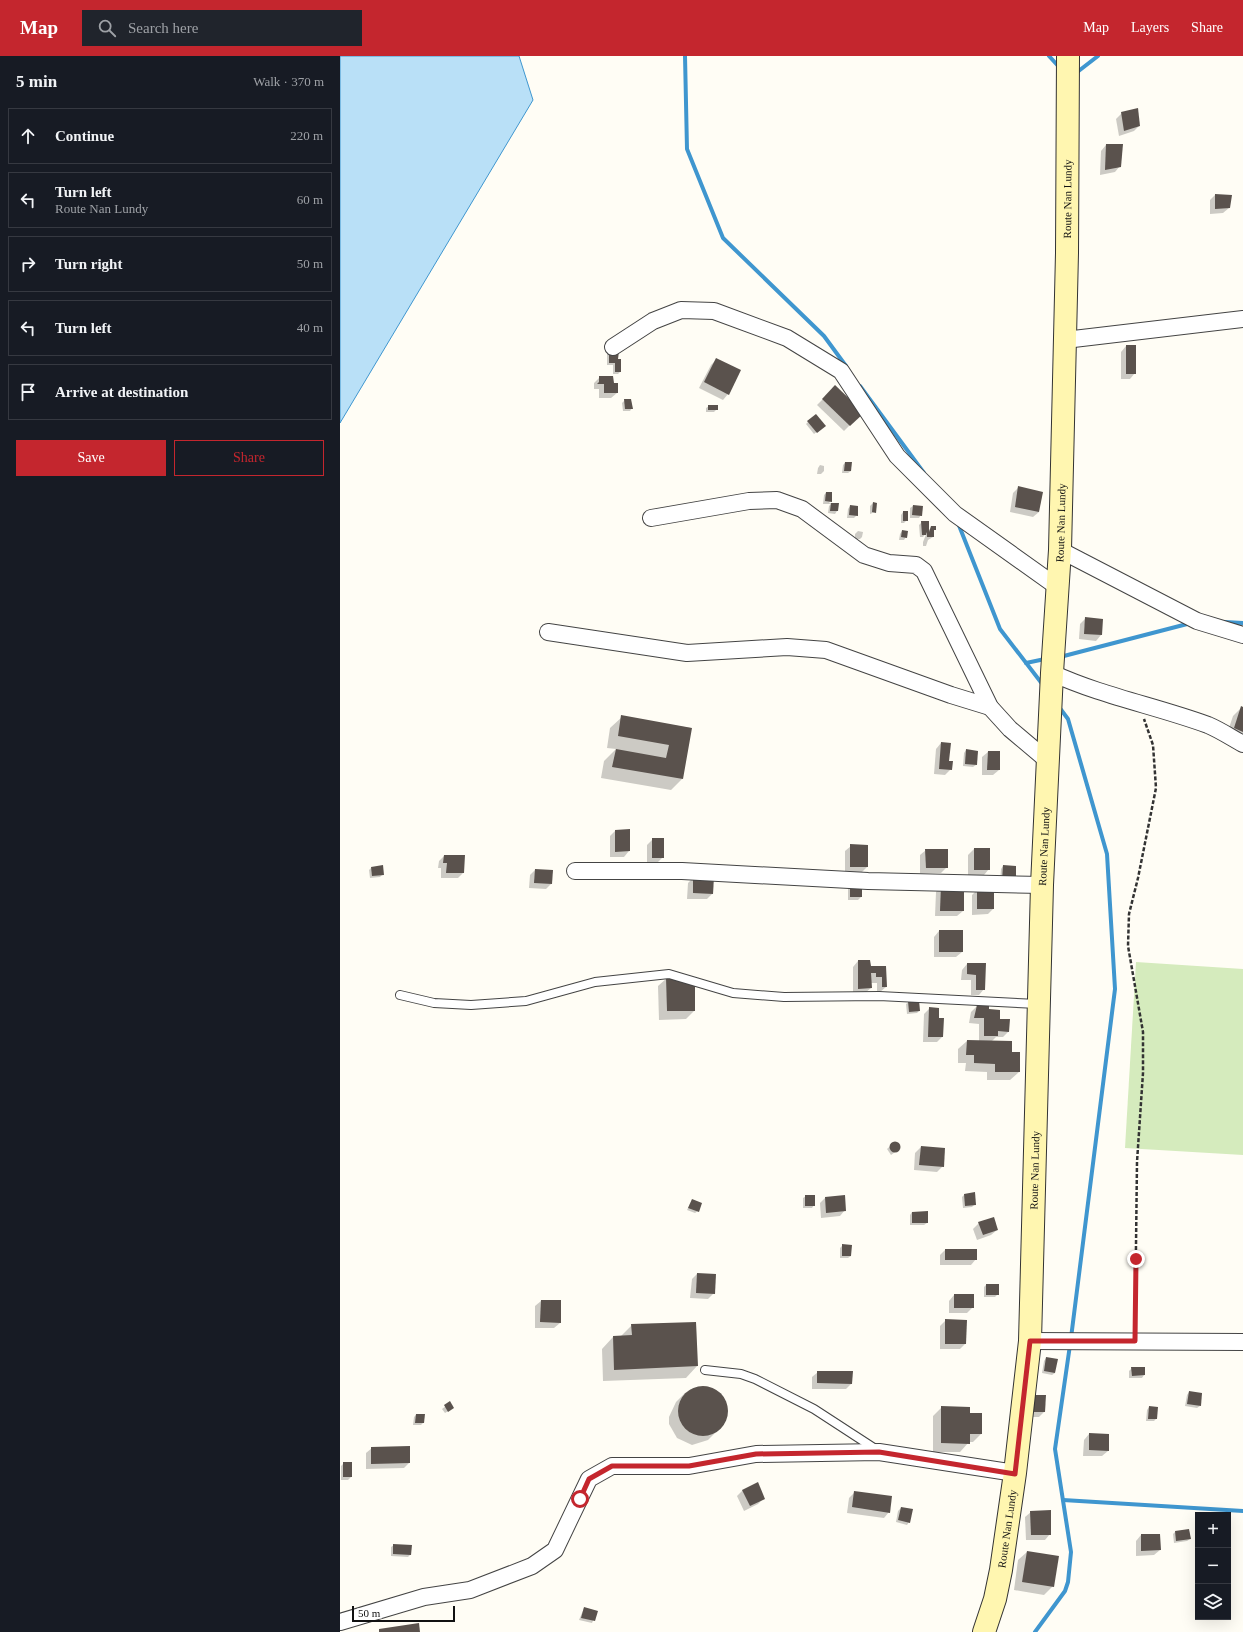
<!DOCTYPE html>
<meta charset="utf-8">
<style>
:root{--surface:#171b24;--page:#20242c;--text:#f1f3f6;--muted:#9ea1a6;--line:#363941;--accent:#c4262e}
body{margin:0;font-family:"Times New Roman",serif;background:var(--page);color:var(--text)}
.controls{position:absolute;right:12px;bottom:12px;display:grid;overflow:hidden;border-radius:0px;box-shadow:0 4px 16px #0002}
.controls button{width:36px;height:36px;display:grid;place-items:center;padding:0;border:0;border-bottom:1px solid var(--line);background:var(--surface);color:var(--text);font:20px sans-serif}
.scale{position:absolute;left:12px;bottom:10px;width:103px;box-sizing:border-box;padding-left:4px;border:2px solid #111;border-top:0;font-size:11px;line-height:14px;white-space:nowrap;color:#111;-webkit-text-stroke:3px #fff;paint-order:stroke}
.stop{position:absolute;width:12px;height:12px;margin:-9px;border:3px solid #c4262e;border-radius:50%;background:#fff}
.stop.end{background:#c4262e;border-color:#fff;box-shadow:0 1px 4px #0008}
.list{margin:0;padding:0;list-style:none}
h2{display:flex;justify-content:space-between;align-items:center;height:52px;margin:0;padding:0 16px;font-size:17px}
h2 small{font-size:13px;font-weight:400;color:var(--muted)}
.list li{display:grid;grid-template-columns:26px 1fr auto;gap:12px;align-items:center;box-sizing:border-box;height:56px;margin:0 8px 8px;padding:0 8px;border:1px solid var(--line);border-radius:0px}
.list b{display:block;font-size:15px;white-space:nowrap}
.list p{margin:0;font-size:13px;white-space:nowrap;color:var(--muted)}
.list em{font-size:13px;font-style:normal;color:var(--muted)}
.actions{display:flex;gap:8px;padding:12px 16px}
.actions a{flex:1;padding:9px 0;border:1px solid var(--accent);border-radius:0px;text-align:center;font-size:14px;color:var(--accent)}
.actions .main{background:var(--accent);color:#fff}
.icon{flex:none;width:22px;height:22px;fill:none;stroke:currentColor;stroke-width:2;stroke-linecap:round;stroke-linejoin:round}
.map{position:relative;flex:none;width:903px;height:1576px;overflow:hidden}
header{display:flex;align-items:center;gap:24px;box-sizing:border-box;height:56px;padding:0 20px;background:var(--accent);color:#fff}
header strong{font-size:19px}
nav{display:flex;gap:22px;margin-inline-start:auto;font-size:14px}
.search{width:280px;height:36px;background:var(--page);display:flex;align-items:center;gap:10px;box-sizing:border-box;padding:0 14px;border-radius:0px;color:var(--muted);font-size:15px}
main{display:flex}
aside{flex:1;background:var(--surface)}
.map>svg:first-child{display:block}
.green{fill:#d5ebbd}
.water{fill:#b9e0f7;stroke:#3f96cf}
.shadow{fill:#0003}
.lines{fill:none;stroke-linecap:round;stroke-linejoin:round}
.stream{stroke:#3f96cf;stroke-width:4}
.building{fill:#5a524d}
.lane-casing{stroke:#444;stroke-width:10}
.street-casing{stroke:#444;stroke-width:18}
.secondary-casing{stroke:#333;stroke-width:24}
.path{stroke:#333;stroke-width:2.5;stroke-dasharray:4 2;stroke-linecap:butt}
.lane{stroke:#fff;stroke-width:8}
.street{stroke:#fff;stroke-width:16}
.secondary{stroke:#fff6b0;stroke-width:22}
.route{stroke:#c4262e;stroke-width:5}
.labels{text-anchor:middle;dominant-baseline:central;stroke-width:4;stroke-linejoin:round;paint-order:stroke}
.street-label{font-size:11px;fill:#111;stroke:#fff}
</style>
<header>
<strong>Map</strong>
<div class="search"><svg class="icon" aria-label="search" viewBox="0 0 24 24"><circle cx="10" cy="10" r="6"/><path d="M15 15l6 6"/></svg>Search here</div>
<nav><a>Map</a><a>Layers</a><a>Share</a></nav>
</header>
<main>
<aside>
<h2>5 min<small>Walk · 370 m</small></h2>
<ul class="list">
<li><svg class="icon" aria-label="ahead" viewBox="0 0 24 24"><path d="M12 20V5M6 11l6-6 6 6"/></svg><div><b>Continue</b></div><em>220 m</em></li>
<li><svg class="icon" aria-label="left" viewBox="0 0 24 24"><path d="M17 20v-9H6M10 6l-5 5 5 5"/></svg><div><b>Turn left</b><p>Route Nan Lundy</p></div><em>60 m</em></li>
<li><svg class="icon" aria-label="right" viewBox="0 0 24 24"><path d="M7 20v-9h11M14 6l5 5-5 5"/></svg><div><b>Turn right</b></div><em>50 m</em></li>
<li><svg class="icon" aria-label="left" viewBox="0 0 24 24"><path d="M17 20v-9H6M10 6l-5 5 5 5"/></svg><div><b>Turn left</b></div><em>40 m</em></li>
<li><svg class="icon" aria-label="arrive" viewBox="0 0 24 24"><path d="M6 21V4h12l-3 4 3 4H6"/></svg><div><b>Arrive at destination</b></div></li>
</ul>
<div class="actions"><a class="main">Save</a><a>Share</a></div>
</aside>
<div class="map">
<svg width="903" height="1576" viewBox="0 0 903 1576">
<rect width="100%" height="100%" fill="#fffdf5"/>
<polygon class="green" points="796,906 903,913 903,1099 785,1092"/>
<polygon class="water" points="0,0 179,0 193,44 0,367"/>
<g class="shadow">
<polygon points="782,57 799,70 794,75 779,80 776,63"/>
<polygon points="766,89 780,110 775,116 760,119 761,95"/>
<polygon points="875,139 889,152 883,157 870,158 870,144"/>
<polygon points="786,290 795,317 790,323 781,323 781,296"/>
<polygon points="270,295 277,304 280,316 278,318 273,318 273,309 267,309 267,298"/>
<polygon points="377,303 388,338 383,344 359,332 371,309"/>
<polygon points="260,321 277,337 271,342 259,342 259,333 254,333 254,327"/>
<polygon points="495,331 522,357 504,375 477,349"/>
<polygon points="285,344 292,352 290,355 283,355 282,347"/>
<polygon points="369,350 376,354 374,356 366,356 366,352"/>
<polygon points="468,366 482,372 474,378 466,368"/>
<polygon points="505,407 511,415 508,417 502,417 503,409"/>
<polygon points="480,409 484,410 484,415 481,418 477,418 478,412"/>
<polygon points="679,431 699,456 693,461 670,456 673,437"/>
<polygon points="486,437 491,445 489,447 498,448 497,455 495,458 488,457 489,450 491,448 483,448 484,439"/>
<polygon points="533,447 535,456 530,458 530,450"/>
<polygon points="510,450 517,459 514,462 507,462 508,453"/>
<polygon points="573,450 581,459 579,462 570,462 570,452"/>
<polygon points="563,456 567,464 564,467 561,467 561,459"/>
<polygon points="582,466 588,475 590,473 595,473 593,476 593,481 588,484 586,490 583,490 583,486 587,476 583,481 580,481 579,469"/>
<polygon points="518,475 523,476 522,481 520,483 515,483 515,478"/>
<polygon points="562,475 566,481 564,484 559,484 560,478"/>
<polygon points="746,562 762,564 761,579 756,585 739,583 740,568"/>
<polygon points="902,651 903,652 903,687 886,681 893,660"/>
<polygon points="282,661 351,672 342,723 331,734 261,722 264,705 276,693 267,692 270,672"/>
<polygon points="601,687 611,713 605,719 594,718 596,693"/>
<polygon points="626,694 636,709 633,711 623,710 624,697"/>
<polygon points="648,696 659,696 659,714 653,719 642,719 642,701"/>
<polygon points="289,774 289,795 284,801 270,801 270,780 275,775"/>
<polygon points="313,783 323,801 317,807 307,807 307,789"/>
<polygon points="511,790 527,811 521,817 505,816 505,795"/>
<polygon points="634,793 649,813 644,819 628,819 628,799"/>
<polygon points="586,794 607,811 601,817 580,817 580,799"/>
<polygon points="104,800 123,817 118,822 101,822 101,812 98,812 99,805"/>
<polygon points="663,810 675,811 660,827 661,813"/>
<polygon points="31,812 43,818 40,821 30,822 29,814"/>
<polygon points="195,814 211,828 206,833 189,832 190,819"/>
<polygon points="354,821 372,838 367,843 347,843 348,827"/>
<polygon points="521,828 521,841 518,844 508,844 508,831"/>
<polygon points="601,830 623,855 617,860 595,860 596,836"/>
<polygon points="637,834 653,853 648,858 632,859 632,839"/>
<polygon points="599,875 622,896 616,901 594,901 594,881"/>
<polygon points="518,905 530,911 545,911 546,931 540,936 537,937 537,927 531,927 531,932 525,937 513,938 513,911"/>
<polygon points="627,908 645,908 644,933 639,939 631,939 631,924 621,924 622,914"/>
<polygon points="327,922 354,955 346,963 319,964 318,930"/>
<polygon points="569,946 579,955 577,957 567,958 566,948"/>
<polygon points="637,950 659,964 669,975 663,981 656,981 652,985 671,997 679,1016 670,1024 647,1024 647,1016 625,1015 626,1007 618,1007 618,993 627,985 639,985 639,968 629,967 631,956"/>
<polygon points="590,952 598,963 602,981 597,986 583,986 584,958"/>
<polygon points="555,1086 559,1088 558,1094 551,1099 547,1093"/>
<polygon points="581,1091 603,1110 597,1116 574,1114 575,1097"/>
<polygon points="624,1139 635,1148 632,1151 623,1152 622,1141"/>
<polygon points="466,1140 474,1149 472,1152 463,1152 463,1142"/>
<polygon points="485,1142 505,1154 500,1160 481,1162 480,1147"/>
<polygon points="352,1144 358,1155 355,1157 347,1154"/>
<polygon points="572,1156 587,1167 584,1169 570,1169 570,1159"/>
<polygon points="639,1167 657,1174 651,1179 637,1184 633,1173"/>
<polygon points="503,1189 511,1200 508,1202 500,1202 500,1192"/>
<polygon points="605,1194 636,1203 631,1209 600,1209 600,1199"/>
<polygon points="357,1218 374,1237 368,1243 350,1242 352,1223"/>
<polygon points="646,1229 658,1238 655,1241 644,1241 644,1231"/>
<polygon points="614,1239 633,1251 627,1257 609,1257 609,1245"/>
<polygon points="201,1245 220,1245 220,1267 214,1272 195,1272 195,1250"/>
<polygon points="606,1264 625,1288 620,1293 600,1293 600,1270"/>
<polygon points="356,1267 357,1310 346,1322 263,1325 262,1293 273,1281 280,1281 292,1269"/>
<polygon points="706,1302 715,1317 712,1319 702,1317 704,1305"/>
<polygon points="792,1312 804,1319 802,1322 789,1322 789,1315"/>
<polygon points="478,1316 511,1328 506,1333 472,1333 472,1321"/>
<polygon points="366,1330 380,1337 385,1344 387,1352 386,1361 383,1369 368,1384 352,1389 337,1382 329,1368 329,1361 336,1346 345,1337 351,1333"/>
<polygon points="849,1336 860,1350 857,1352 845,1350 847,1339"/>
<polygon points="687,1345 704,1356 699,1361 687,1361"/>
<polygon points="110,1347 110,1354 105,1357 102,1353"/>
<polygon points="602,1351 629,1358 641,1378 633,1386 629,1386 620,1396 593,1396 593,1360"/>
<polygon points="809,1351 816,1363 814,1365 806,1365 807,1354"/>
<polygon points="76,1359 83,1367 81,1369 73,1369 74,1361"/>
<polygon points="749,1378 768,1395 762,1400 743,1400 744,1384"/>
<polygon points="32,1392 69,1407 64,1412 26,1413 26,1397"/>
<polygon points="4,1407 11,1421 8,1424 1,1424 1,1410"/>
<polygon points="403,1434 424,1442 418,1448 404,1455 397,1440"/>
<polygon points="515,1436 549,1456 544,1462 507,1457 509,1442"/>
<polygon points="561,1452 569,1466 567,1469 556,1466 558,1455"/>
<polygon points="691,1456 710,1478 705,1484 686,1484 685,1461"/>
<polygon points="835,1476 850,1483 847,1485 834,1487 833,1478"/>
<polygon points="801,1479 820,1494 814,1499 796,1500 796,1485"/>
<polygon points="54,1489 71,1490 70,1499 68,1501 51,1500 51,1491"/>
<polygon points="687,1496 713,1530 704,1539 674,1534 678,1504"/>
<polygon points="244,1552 257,1555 252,1567 239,1564"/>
</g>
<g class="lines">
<g class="stream">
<polyline points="345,0 347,93 383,182 484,280 506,310"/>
<polyline points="709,0 720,12"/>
<polyline points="736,17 758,0"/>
<polyline points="520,330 584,417"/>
<polyline points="618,467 660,573 703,629"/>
<polyline points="885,566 903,567"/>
<polyline points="720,601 851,567"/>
<polyline points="686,607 705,603"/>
<polyline points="719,651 728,663 767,798 775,933 731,1282"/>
<polyline points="723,1444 903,1455"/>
<polyline points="695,1576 725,1535 728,1526 731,1496 715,1393 730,1289"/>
</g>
</g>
<g class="building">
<polygon points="798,52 800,70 784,75 781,56"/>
<polygon points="766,88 783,88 781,111 765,114"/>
<polygon points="875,138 892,139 890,152 875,153"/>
<rect x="786" y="289" width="10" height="29"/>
<polygon points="269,294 279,295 278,303 281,303 281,316 275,316 275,307 269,307"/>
<polygon points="376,302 401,314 389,339 364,326"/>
<polygon points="259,320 273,320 274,327 278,327 278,337 264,337 264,328 257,328 259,326"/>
<polygon points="495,329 524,357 510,370 482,343"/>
<polygon points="284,343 291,343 293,353 285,353"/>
<rect x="368" y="349" width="10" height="5"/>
<polygon points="476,358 486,370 477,377 467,365"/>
<polygon points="505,406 512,406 511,415 504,415"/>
<polygon points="678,430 703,436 699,456 675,451"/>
<polygon points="486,436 492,436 492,446 485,445"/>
<polygon points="533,446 537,447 536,457 532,456"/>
<polygon points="491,447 499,447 498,455 490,455"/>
<polygon points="510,449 518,450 518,460 509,459"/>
<polygon points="573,449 583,450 582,460 572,459"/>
<rect x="563" y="455" width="5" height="10"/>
<polygon points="581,465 589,465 589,476 591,470 596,470 596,474 594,474 594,481 587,481 587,476 586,479 582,479"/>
<polygon points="562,474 568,475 567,482 561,481"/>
<polygon points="745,561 763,563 762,579 744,578"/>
<polygon points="901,650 903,651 903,676 894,672"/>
<polygon points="281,659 352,672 343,723 272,711 276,693 326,702 329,689 278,680"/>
<polygon points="601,686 611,687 609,705 613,705 612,714 599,713"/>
<polygon points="626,693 638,695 637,709 625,708"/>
<polygon points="648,695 660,695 660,714 647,714"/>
<polygon points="290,773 290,795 275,796 275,774"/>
<rect x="312" y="782" width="12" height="20"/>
<polygon points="510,788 528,789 528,811 510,811"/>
<rect x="634" y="792" width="16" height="22"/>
<polygon points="585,793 608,793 608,812 586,812"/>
<polygon points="104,799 125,799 124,817 106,817 107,807 103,807"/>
<polygon points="43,809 44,819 32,820 31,811"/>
<polygon points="663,809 676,810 676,825 662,825"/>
<polygon points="195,813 213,814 212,828 194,827"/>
<polygon points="353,820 374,821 373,838 353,837"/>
<rect x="510" y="827" width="12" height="14"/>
<polygon points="601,829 624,829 624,855 600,855"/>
<polygon points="654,832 654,853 637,853 637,833"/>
<rect x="599" y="874" width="24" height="22"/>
<polygon points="518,904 530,904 531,910 546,910 547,931 542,931 542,921 536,921 536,917 531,917 532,932 518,933"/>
<polygon points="627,907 646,907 645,934 636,934 636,919 627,918"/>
<polygon points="326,921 355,928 355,955 327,955"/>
<polygon points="579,944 580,955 569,956 568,945"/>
<polygon points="637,949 649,950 649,953 660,954 660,963 670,963 669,976 658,975 658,980 644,980 644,962 634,962"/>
<polygon points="589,951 599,952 599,962 604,962 603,981 588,981"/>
<polygon points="627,984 672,985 672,996 680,996 680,1016 655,1016 655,1008 634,1007 634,999 626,999"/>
<circle cx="555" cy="1091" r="5.5"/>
<polygon points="581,1090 605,1092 604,1111 579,1109"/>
<polygon points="635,1136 636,1149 625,1150 624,1138"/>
<rect x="465" y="1139" width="10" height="11"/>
<polygon points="505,1139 506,1155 486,1157 485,1141"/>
<polygon points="352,1143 362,1147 359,1156 348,1152"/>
<polygon points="588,1155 588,1167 572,1167 572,1156"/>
<polygon points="654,1161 658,1174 643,1179 638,1166"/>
<polygon points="502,1188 512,1189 511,1200 502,1200"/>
<rect x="605" y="1193" width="32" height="11"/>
<polygon points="357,1217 376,1218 375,1238 356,1237"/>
<rect x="646" y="1228" width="13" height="11"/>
<rect x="614" y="1238" width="20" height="14"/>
<polygon points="201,1244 221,1244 221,1267 200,1266"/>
<polygon points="605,1263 627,1264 626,1288 605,1288"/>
<polygon points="356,1266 358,1310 274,1314 273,1280 292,1279 291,1268"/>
<polygon points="706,1301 718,1303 715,1317 704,1315"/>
<polygon points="791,1311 805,1311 805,1319 792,1320"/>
<polygon points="477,1315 513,1315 512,1328 477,1327"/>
<circle cx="363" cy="1355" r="25"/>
<polygon points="849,1335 862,1337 861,1350 847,1348"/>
<polygon points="693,1339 706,1339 705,1356 692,1356"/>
<polygon points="110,1345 114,1352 108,1356 104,1349"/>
<polygon points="601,1350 630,1351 630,1357 642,1357 642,1378 630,1378 630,1388 601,1387"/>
<polygon points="809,1350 818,1351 817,1363 808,1363"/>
<polygon points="76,1358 85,1358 84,1367 75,1367"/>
<polygon points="749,1377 769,1378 769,1395 749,1394"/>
<polygon points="70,1390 70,1407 31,1408 31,1391"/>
<rect x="3" y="1406" width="9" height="15"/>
<polygon points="418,1426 425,1443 410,1450 402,1434"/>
<polygon points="514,1435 552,1440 550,1457 512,1451"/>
<polygon points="561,1451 573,1453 570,1467 558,1464"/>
<polygon points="711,1454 711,1479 691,1479 690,1455"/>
<polygon points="849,1473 851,1483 836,1485 835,1475"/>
<polygon points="801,1478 820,1478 821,1494 801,1495"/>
<polygon points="53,1488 72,1489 71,1499 53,1498"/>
<polygon points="687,1495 719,1500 714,1531 682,1526"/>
<polygon points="244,1551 258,1555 255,1565 241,1562"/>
<polygon points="79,1567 80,1576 39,1576 39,1573"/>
</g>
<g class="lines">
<g class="lane-casing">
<g id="lane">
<polyline points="60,939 94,947 131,949 186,945 255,926 329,918 393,937 444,941 539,940 698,948"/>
<polyline points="365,1314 401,1318 415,1323 474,1353 537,1394"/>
</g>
</g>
<g class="street-casing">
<g id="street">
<polyline points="725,284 903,263"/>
<polyline points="273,291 313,265 341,254 374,255 447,282 501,315 557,400 615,458 716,530"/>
<polyline points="311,462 409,445 437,444 462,453 524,499 549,507 576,509 584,515 650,651 670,673 708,705"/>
<polyline points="720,494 857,565 903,579"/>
<polyline points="208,576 347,597 447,591 486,594 611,639 650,651"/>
<path d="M 712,617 C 762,640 816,650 868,669 C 880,674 892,682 903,688"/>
<polyline points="235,815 342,815 528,825 702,829"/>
<polyline points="690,1285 903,1286"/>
<polyline points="0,1566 84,1541 130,1534 192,1510 215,1494 249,1423 272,1410 349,1410 416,1398 539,1396 675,1417"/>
</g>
</g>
<g class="secondary-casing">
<g id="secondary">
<path id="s1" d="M 644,1576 L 655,1543 L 661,1514 L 675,1417 L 690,1285 L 702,829 L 712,617 L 720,494 L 727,197 L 728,0"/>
</g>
</g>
<polyline class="path" points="795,1272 797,1106 803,1017 803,976 788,890 789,858 798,822 816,732 813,689 804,663"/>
<use href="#lane" class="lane"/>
<use href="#street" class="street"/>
<use href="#secondary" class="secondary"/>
</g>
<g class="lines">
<polyline class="route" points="240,1443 249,1423 272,1410 349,1410 416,1398 539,1396 675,1418 690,1285 795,1285 796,1203"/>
</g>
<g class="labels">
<g class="street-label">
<text stroke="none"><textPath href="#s1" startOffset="1438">Route Nan Lundy</textPath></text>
<text stroke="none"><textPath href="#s1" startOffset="1114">Route Nan Lundy</textPath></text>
<text stroke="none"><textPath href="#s1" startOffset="790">Route Nan Lundy</textPath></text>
<text stroke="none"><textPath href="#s1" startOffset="466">Route Nan Lundy</textPath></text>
<text stroke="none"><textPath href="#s1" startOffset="106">Route Nan Lundy</textPath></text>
</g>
</g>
</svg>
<div class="controls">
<button>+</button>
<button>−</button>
<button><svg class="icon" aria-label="layers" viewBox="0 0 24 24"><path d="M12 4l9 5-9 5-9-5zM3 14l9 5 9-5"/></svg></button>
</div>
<div class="scale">50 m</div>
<div class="stop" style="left:240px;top:1443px"></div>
<div class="stop end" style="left:796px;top:1203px"></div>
</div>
</main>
